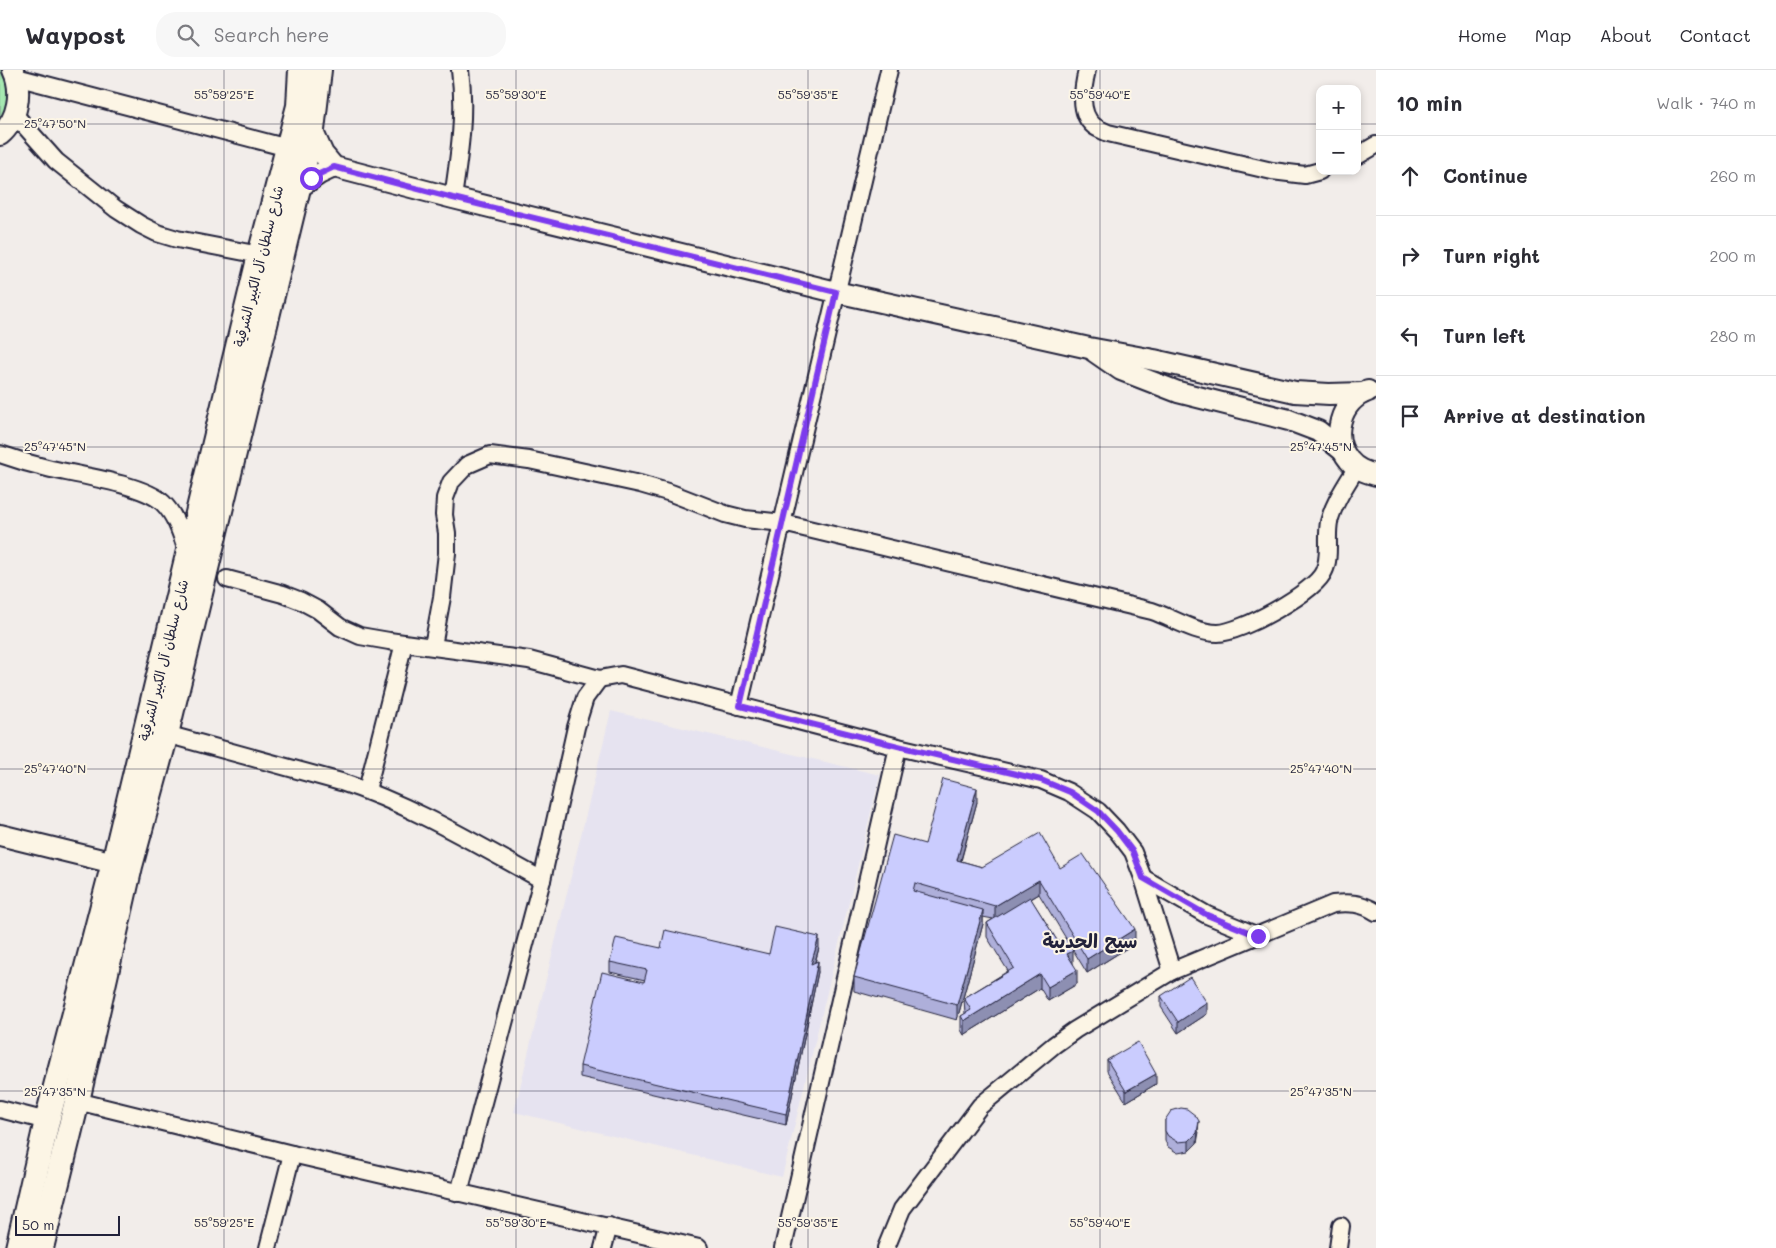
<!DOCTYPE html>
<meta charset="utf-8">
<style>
:root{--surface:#fff;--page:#f7f7f7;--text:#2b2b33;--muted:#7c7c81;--line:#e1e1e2}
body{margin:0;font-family:Mali,"Playpen Sans Arabic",sans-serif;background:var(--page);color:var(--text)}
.controls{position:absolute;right:15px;top:15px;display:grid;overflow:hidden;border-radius:10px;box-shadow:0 2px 8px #0003}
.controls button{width:45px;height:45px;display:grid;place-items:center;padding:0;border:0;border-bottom:1px solid var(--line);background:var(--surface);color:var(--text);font:25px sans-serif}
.scale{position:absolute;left:15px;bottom:12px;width:105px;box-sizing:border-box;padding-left:5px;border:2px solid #22223b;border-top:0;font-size:14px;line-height:18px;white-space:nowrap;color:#22223b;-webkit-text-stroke:4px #fcf5e5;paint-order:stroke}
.stop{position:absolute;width:15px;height:15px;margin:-11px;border:4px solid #7c3aed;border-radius:50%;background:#fff}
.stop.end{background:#7c3aed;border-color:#fff;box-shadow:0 1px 5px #0008}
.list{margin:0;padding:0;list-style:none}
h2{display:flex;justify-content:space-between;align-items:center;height:65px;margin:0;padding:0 20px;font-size:21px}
h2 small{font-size:16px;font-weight:400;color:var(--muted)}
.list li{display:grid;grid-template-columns:32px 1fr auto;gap:15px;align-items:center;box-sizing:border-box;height:80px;padding:0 20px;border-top:1px solid var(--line)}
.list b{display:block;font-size:19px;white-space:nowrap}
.list em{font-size:16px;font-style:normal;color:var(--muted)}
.icon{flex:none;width:28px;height:28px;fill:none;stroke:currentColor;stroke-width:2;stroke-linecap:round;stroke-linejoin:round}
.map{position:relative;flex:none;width:1376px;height:1178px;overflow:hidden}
header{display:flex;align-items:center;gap:30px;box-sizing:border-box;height:70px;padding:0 25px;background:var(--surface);border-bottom:1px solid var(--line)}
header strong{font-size:24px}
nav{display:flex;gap:28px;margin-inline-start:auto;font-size:18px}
.search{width:350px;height:45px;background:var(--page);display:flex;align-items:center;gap:12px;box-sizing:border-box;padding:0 18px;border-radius:20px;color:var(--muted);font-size:19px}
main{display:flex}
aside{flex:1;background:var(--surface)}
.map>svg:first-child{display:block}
.built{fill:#e6e3f0}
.green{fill:#a6e8b1;stroke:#648576}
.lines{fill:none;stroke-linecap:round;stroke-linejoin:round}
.minor-casing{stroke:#22223b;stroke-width:20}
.tertiary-casing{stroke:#22223b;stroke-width:24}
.secondary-casing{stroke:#22223b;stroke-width:28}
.minor{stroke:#fcf5e5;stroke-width:16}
.tertiary{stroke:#fcf5e5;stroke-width:20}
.secondary{stroke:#fcf5e5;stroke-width:24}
.wall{fill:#aeafda;stroke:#22223b}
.shaded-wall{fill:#8d8fb2;stroke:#22223b}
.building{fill:#caccfe;stroke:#22223b}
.route{stroke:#7c3aed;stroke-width:6}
.ticks{fill:none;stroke:#22223b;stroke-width:1;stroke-opacity:0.45}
.labels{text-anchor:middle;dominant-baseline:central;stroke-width:4;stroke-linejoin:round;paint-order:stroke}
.street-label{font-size:14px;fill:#22223b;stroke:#fcf5e5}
.district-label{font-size:19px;font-weight:bold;fill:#22223b;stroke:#fcf5e5}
.ticks-label{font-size:12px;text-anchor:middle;fill:#22223b;stroke:#fcf5e5;stroke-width:4;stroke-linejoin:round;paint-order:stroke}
</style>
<header>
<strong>Waypost</strong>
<div class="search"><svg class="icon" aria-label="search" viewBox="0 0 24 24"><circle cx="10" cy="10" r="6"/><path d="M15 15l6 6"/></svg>Search here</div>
<nav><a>Home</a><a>Map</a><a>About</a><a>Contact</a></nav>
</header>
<main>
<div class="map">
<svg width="1376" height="1178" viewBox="0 0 1376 1178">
<rect width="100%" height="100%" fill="#f2edea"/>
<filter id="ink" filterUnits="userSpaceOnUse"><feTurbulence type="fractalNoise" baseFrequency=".02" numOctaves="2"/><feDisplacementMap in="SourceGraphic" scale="10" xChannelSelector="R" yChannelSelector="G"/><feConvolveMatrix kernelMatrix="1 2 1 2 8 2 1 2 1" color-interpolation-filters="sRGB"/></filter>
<g filter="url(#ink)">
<polygon class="built" points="611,641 880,705 782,1107 514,1042"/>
<path class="green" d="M 0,0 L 3,0 C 13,23 11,29 0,51 Z"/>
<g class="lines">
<g class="minor-casing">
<g id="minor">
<path d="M 1087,0 C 1083,17 1078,43 1094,56 C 1098,59 1104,61 1108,63 L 1272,101 L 1305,105 L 1320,101"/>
<polyline points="16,7 288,78"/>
<polyline points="15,45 56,91 116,139 141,155 157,163 177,169 260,185"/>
<polyline points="1357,86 1376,75"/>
<path d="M 453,128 C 459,86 466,43 460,0"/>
<path d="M 0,384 C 17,390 34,395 51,399 C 79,405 145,415 163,433 C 177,447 182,467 188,484"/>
<polyline points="227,509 283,524 301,531 318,540 340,557 360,566 389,571 529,590 599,609 621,605 898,677 1041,710 1069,722 1098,741 1117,761 1133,782 1143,808 1172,901"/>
<path d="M 433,576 L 442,527 L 447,483 L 447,463 L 444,445 L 445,428 L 451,412 L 467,395 L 490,385 L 529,390 L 640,414 L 671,423 L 725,444 L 745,449 L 783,453 L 1152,541 C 1173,548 1195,563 1218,563 C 1240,563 1316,522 1324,501 C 1331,487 1326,468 1329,452 C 1334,432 1346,415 1357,397"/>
<polyline points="739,636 889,0"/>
<path d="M 166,664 L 341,712 C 412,735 476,774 542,810"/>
<polyline points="367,720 404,573"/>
<polyline points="1143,808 1207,845 1258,866"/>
<polyline points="77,1031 292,1084 699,1178"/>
<polyline points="0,1039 47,1051"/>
<polyline points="459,1123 542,810 576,657 585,628 599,609"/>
<polyline points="268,1178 292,1084"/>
<polyline points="603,1178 609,1156"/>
<polyline points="783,1178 898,677"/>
<path d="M 886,1178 L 902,1139 L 980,1036 L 1054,975 L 1075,960 L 1172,901 L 1333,834 C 1349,832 1362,833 1376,842"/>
<polyline points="1338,1178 1341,1156"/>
</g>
</g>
<g class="tertiary-casing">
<g id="tertiary">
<polyline points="312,60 323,84 334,97 453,128 836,222 1089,278 1154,290 1295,322 1329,324 1363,323"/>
<path d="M 0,65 C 18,50 23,21 13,0"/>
<polyline points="298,118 319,104 334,97"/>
<polyline points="1095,282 1121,300 1178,322 1289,350 1318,361 1342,380"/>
<path d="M 1368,321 C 1340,331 1330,367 1349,390 C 1356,399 1365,402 1376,405"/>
<polyline points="0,765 114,793"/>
</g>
</g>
<g class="secondary-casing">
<g id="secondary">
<polyline points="18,1178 47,1051 114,793 260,185 299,36 301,0"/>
<polyline points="41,1178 77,1031 130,796 166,664 298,118 312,60 319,0"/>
</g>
</g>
<use href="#minor" class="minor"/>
<use href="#tertiary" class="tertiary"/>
<use href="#secondary" class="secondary"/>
</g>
<g class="wall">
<polygon points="977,732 961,791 982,797 1060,798 1135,873 1087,903 1039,824 1031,829 1058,872 1073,894 1077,914 1048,931 1040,918 964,965 961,960 961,946 965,944 964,928 1008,901 987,867 987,853 993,849 983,847 983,854 957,950 854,921 854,907 925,774"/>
<polygon points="661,878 769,884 819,878 815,893 818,902 786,1055 580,1007 580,996 644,912 645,910 610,902 610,892"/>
<polygon points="1161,926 1207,944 1178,963 1161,937"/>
<polygon points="1107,990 1156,1014 1126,1032 1107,1001"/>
<polygon points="1165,1050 1199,1062 1197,1073 1189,1081 1178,1083 1168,1077 1165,1071"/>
</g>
<g class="shaded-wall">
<polygon points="977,718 977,732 957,804 957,790"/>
<polygon points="1039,810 1039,824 995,850 995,836"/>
<polygon points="983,840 983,854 957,950 957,935"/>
<polygon points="1135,859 1135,873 1087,903 1087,889"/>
<polygon points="819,867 819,878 811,905 811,894"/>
<polygon points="1073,881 1073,895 1067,884"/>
<polygon points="818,891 818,902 786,1055 786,1044"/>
<polygon points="1077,900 1077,914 1048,931 1048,917"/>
<polygon points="1040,904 1040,918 964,965 964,951"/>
<polygon points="1207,933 1207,944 1178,963 1178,952"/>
<polygon points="1156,1004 1156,1014 1126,1032 1126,1021"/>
<polygon points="1199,1051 1197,1073 1189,1081 1189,1071"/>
</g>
<g class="building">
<polygon points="943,709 977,718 957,790 982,797 1040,763 1060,798 1083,784 1135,859 1087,889 1039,810 995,836 915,813 913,821 983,840 957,935 854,907 893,765 925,774"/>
<polygon points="1030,827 1058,872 1065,868 1073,881 1067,884 1077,900 1048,917 1040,904 964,951 961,946 971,940 964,928 1014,898 987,853"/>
<polygon points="775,857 819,867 811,894 818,891 786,1044 580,996 602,902 644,912 647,900 610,892 616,868 661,878 665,860 769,884"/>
<polygon points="1190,907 1207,933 1178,952 1161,926"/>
<polygon points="1138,972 1156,1004 1126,1021 1107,990"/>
<polygon points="1181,1038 1187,1039 1196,1046 1199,1051 1197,1063 1189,1071 1178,1072 1168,1066 1165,1061 1165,1050 1171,1041"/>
</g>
</g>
<g class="lines" filter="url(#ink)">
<polyline class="route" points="311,108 334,97 453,128 836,222 740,636 898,676 1041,710 1070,722 1098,741 1117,761 1133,782 1143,808 1207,845 1258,866"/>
</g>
<path class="ticks" d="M 224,0 L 224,1178M 516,0 L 516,1178M 808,0 L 808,1178M 1100,0 L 1100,1178M 0,54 L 1320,54M 1357,54 L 1376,54M 0,377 L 1376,377M 0,699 L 1376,699M 0,1021 L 1376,1021"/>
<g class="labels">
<g class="street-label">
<text transform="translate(258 196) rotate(-76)">شارع سلطان آل الكبير الشرقية</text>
<text transform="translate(163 590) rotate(-76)">شارع سلطان آل الكبير الشرقية</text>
</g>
<g class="district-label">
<text x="1090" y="870">سيح الحديبة</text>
</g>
</g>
<g class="ticks-label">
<text x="224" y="29">55°59'25"E</text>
<text x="516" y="29">55°59'30"E</text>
<text x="808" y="29">55°59'35"E</text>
<text x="1100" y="29">55°59'40"E</text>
<text x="55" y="58">25°47'50"N</text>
<text x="55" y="381">25°47'45"N</text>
<text x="1321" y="381">25°47'45"N</text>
<text x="55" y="703">25°47'40"N</text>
<text x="1321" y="703">25°47'40"N</text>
<text x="55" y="1026">25°47'35"N</text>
<text x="1321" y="1026">25°47'35"N</text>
<text x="224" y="1157">55°59'25"E</text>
<text x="516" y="1157">55°59'30"E</text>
<text x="808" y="1157">55°59'35"E</text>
<text x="1100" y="1157">55°59'40"E</text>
</g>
</svg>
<div class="controls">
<button>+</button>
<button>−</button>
</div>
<div class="scale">50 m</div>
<div class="stop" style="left:311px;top:108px"></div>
<div class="stop end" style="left:1258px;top:866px"></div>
</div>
<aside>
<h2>10 min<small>Walk · 740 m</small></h2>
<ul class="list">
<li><svg class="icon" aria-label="ahead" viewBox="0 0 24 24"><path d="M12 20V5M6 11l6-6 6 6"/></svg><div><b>Continue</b></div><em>260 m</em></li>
<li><svg class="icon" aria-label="right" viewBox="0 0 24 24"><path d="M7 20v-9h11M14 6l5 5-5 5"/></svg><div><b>Turn right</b></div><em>200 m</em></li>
<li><svg class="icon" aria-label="left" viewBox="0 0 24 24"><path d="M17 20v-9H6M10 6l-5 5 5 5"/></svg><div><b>Turn left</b></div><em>280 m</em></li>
<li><svg class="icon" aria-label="arrive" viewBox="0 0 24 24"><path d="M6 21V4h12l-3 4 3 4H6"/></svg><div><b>Arrive at destination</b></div></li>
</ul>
</aside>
</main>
